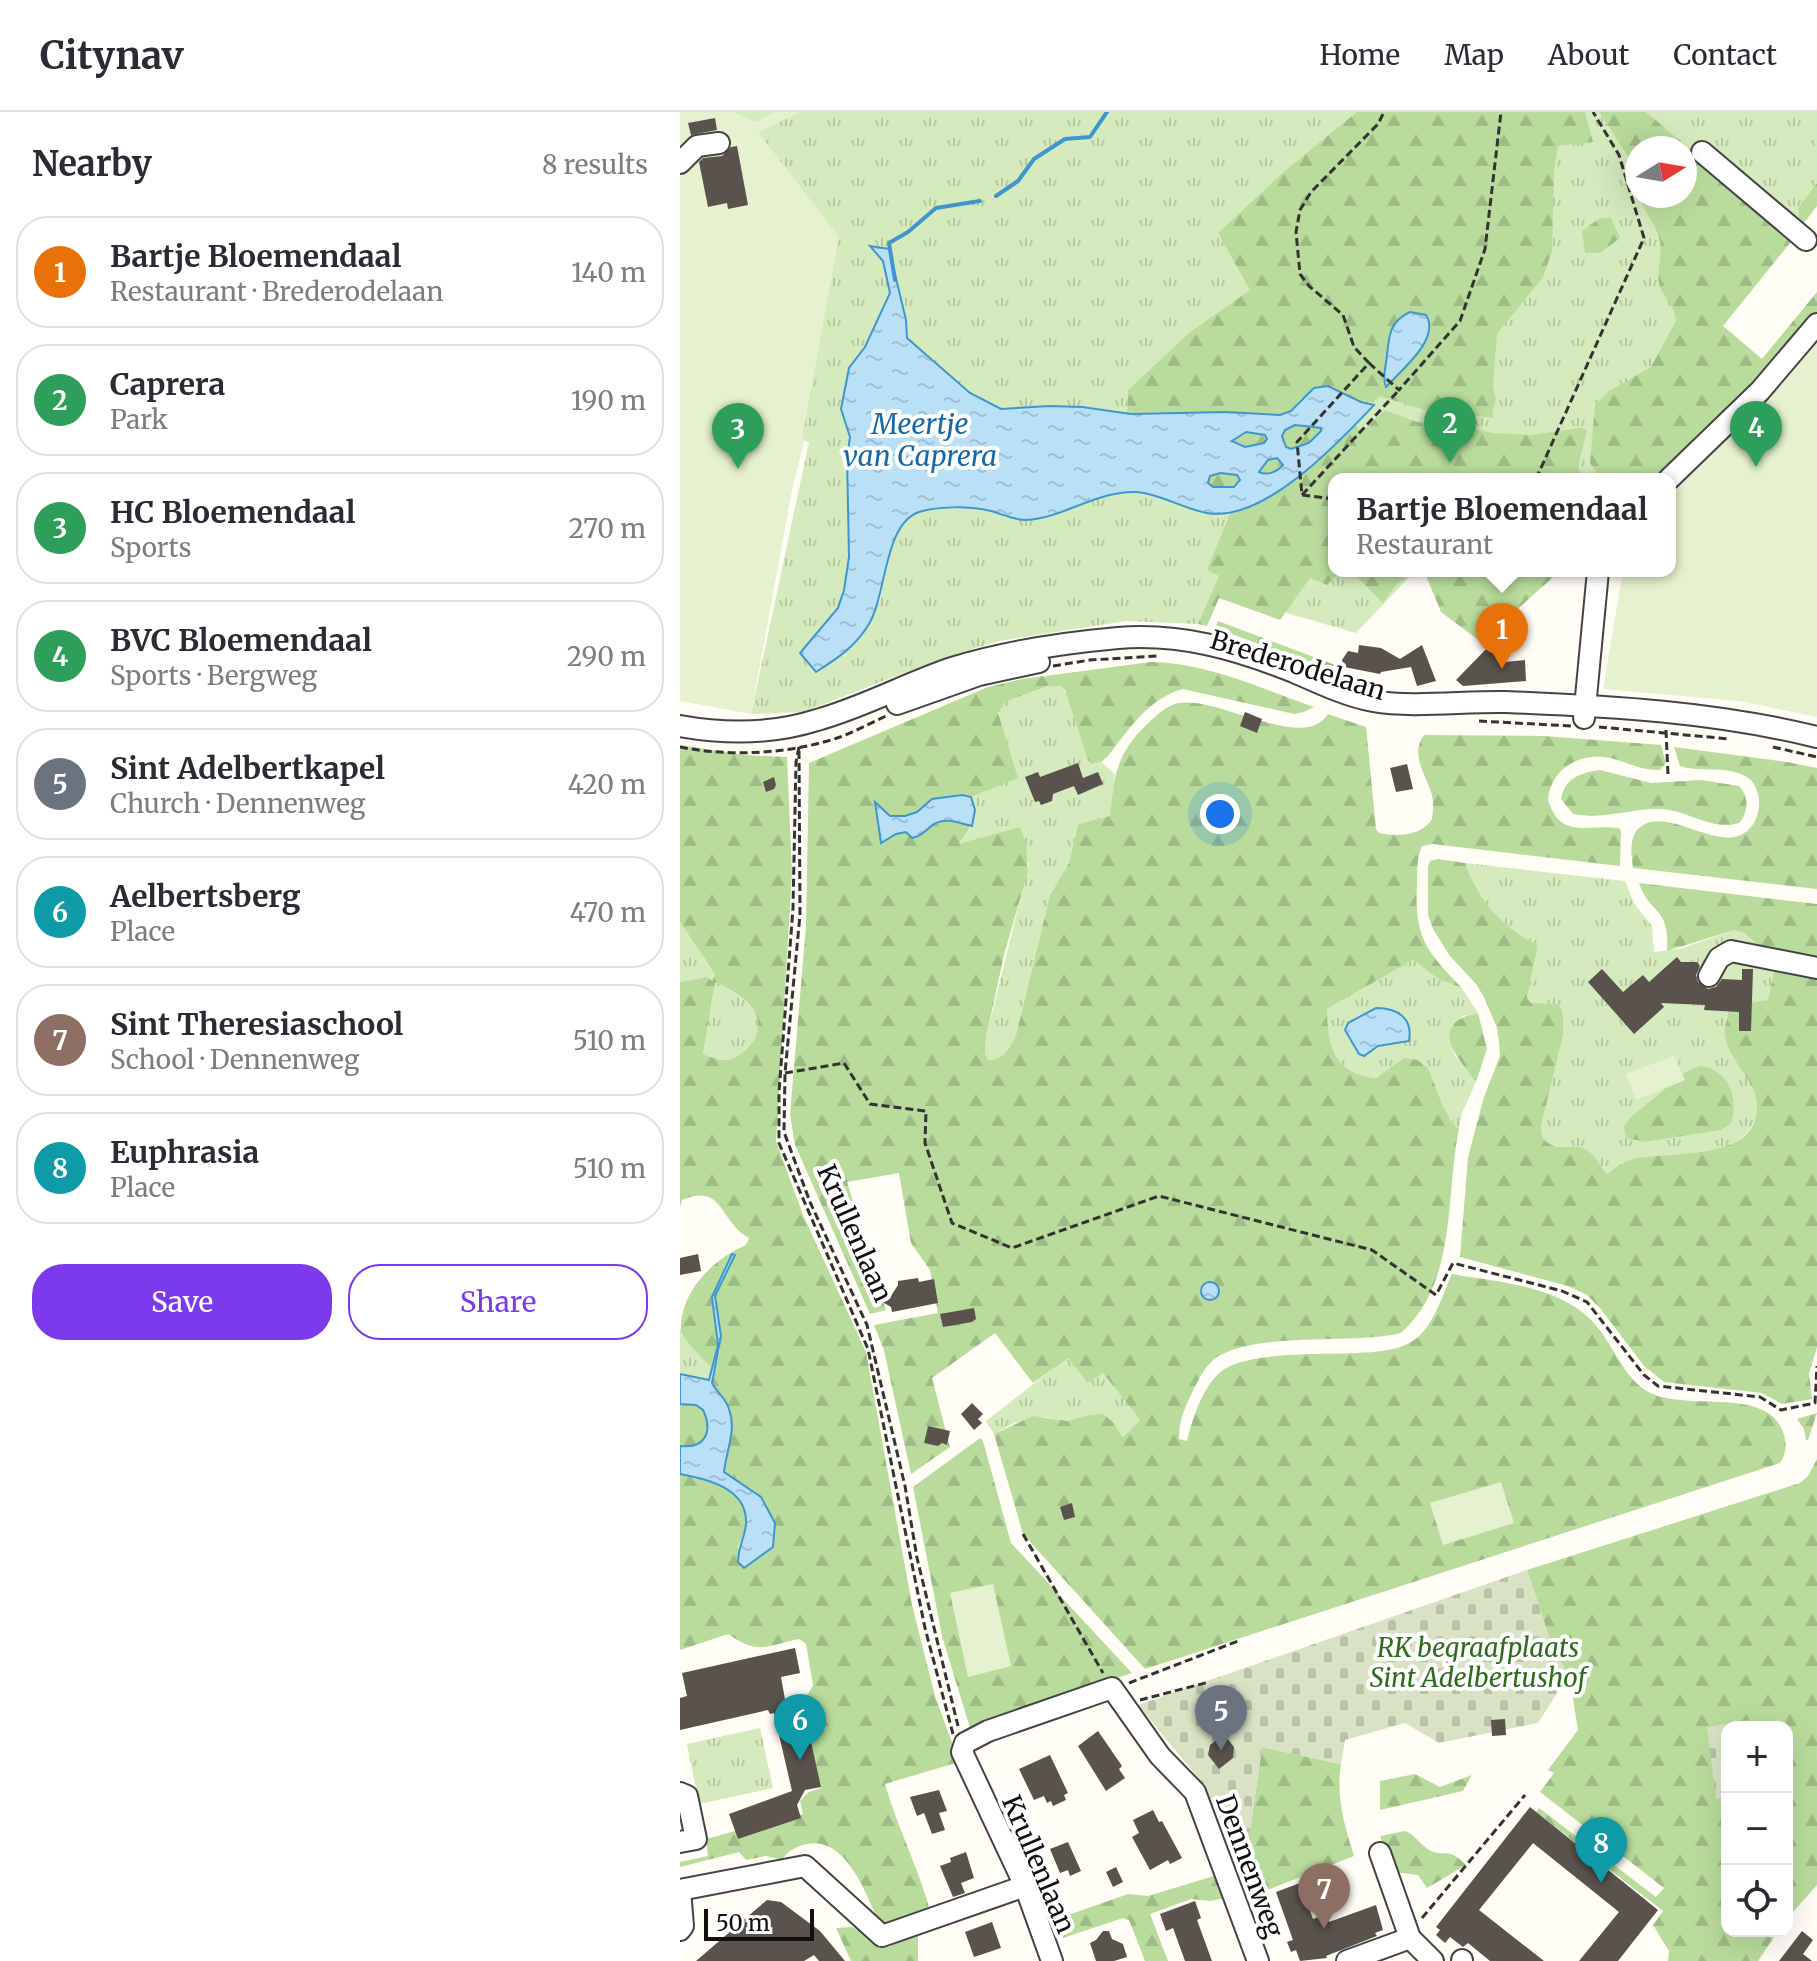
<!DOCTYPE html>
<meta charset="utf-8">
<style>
:root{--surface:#fff;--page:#f7f7f7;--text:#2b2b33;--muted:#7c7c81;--line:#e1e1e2;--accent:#7c3aed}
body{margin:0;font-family:Merriweather,serif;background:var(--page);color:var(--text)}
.controls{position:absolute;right:24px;bottom:24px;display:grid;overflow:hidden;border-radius:16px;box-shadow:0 8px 32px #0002}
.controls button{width:72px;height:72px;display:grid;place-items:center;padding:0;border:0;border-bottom:2px solid var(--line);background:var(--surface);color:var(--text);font:40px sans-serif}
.compass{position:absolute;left:945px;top:24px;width:72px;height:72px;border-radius:50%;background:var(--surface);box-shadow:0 8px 32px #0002;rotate:79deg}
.scale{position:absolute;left:24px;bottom:20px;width:110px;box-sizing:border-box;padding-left:8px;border:4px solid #111;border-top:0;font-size:22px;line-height:28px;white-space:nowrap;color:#111;-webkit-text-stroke:6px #fff;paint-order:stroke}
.you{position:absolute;left:540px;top:702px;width:28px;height:28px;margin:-20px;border:6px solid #fff;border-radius:50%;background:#1a73e8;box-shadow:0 0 0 12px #1a73e833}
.badge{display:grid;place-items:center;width:52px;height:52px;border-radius:50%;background:var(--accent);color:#fff;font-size:26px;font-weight:700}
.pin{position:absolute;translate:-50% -66px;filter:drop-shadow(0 2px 4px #0008)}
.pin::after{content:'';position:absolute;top:42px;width:28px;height:24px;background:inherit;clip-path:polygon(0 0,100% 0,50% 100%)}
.popup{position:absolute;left:648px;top:361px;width:348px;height:104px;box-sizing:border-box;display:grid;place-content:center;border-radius:16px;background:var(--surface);filter:drop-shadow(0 2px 6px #0005);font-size:26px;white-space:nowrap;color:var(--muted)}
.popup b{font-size:30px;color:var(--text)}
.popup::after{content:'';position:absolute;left:50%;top:100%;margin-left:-16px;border:16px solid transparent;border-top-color:var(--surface)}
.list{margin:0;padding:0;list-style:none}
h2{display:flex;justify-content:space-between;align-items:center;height:104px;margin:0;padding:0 32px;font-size:34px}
h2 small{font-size:26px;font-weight:400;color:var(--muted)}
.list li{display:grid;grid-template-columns:52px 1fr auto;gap:24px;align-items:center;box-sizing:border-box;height:112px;margin:0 16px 16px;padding:0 16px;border:2px solid var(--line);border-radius:32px}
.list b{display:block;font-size:30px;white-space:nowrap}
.list p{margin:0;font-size:26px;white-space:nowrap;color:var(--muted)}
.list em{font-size:26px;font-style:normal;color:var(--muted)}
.actions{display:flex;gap:16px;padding:24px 32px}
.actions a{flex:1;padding:18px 0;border:2px solid var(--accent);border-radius:32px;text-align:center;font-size:28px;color:var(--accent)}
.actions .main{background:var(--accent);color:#fff}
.icon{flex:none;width:44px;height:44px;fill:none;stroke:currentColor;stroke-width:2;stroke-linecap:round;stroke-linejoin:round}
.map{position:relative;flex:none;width:1137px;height:1849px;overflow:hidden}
header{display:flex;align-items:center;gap:48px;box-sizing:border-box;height:112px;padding:0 40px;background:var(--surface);border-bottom:2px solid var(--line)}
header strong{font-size:38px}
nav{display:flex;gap:44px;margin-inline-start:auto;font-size:28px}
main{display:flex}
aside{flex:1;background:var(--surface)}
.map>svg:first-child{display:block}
.grass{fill:url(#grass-tufts);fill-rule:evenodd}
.forest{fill:url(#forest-firs);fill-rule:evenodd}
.cemetery{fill:url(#cemetery-stones)}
.pitch{fill:#e6f2cf}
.water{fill:url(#water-ripples);stroke:#3f96cf;stroke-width:2;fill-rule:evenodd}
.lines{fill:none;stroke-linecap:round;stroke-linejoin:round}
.stream{stroke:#3f96cf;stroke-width:4}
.building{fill:#5a524d}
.minor-casing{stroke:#444;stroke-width:24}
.path{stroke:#333;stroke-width:3;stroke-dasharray:8 4;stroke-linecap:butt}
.minor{stroke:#fff;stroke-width:20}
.labels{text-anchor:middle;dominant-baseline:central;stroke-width:8;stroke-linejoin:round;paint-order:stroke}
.street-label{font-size:26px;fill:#111;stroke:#fff}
.park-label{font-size:26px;font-style:italic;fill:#2f6b1f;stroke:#fff}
.water-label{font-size:28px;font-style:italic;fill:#1768a6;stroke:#fff}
</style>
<header>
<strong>Citynav</strong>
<nav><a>Home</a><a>Map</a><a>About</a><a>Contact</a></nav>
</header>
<main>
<aside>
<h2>Nearby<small>8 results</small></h2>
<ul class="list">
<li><span class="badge" style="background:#e8710a">1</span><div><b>Bartje Bloemendaal</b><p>Restaurant · Brederodelaan</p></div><em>140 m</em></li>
<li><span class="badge" style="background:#2e9e5b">2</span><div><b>Caprera</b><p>Park</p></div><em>190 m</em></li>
<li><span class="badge" style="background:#2e9e5b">3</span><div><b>HC Bloemendaal</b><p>Sports</p></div><em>270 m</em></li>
<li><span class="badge" style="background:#2e9e5b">4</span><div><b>BVC Bloemendaal</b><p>Sports · Bergweg</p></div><em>290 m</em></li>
<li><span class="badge" style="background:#6b7280">5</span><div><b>Sint Adelbertkapel</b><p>Church · Dennenweg</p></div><em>420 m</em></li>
<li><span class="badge" style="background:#0f9aa8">6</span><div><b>Aelbertsberg</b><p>Place</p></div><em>470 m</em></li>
<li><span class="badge" style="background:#8d6e63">7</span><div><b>Sint Theresiaschool</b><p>School · Dennenweg</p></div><em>510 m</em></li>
<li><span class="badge" style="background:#0f9aa8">8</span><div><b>Euphrasia</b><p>Place</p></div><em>510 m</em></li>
</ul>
<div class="actions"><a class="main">Save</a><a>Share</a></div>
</aside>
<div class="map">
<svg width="1137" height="1849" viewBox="0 0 1137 1849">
<defs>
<pattern id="grass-tufts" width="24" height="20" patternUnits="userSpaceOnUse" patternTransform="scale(2)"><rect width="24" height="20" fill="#d5ebbd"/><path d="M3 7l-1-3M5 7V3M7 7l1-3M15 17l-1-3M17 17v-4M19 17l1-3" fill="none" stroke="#b6c8a1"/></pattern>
<pattern id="forest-firs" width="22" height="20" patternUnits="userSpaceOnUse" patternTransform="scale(2)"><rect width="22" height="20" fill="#b9dc9c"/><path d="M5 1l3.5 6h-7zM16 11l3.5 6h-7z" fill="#9ebc85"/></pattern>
<pattern id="cemetery-stones" width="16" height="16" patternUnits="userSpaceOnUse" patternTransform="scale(2)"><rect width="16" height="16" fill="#d9e3c4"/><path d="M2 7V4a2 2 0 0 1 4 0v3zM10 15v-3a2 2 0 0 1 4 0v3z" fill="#b9c2a7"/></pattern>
<pattern id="water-ripples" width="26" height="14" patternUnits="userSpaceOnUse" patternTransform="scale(2)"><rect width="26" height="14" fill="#b9e0f7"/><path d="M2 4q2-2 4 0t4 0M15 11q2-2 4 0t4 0" fill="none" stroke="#9ebfd3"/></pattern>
</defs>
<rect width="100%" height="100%" fill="#fffdf5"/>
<g class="grass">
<path d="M 45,0 L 960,0 L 957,84 L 1005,84 L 1033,213 L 963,367 L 654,367 L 654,459 L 735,459 L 676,521 L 533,480 L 518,512 L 446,509 L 319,529 L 255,549 L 123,600 L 71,602 L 129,330 L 94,322 ZM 192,134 L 209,138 L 226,208 L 227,226 L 290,281 L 321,297 L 369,294 L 402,295 L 447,301 L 448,278 L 529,401 L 459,380 L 435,382 L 345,408 L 309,398 L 264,396 L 237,401 L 220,414 L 212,431 L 199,491 L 165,542 L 136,560 L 120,541 L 158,496 L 164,478 L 169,445 L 167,345 L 170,325 L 161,297 L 169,257 L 185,235 L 210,181 L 203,149 Z"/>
<polygon points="966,0 1137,0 1137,71 1118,95 1120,116 1014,43"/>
<path d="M 379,573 C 395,585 401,629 408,648 L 413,652 L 421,650 L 435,662 L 430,704 L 398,712 L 389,751 L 370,783 L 336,923 C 330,934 324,949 309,948 L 305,941 L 306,926 L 349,751 L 287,731 L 279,733 C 290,716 297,705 291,685 L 325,626 L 318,601 L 327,589 L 368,574 Z"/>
<path d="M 785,751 L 945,769 L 954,791 L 972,814 L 974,840 L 1000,837 L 1054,818 L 1064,821 L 1095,848 L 1088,888 L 1072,890 L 1070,880 C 1063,887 1053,894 1049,902 C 1031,941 1094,975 1074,1011 C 1049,1057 969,1031 927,1062 C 921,1055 914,1041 906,1037 C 890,1030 880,1042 863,1027 L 861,1014 L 883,924 L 856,892 L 851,891 L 847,886 L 858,833 C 821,815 799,788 785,751 ZM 982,979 L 1051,1012 L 1041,1018 L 966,1030 L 968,992 Z"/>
<path d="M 0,810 L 35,862 L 34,869 C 50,878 70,887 77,906 C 83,924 65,946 47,948 C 38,949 31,945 23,942 L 34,876 L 26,865 L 0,870 Z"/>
<path d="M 733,848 L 758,867 L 782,876 L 798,901 L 783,904 L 771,914 L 774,942 L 796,970 L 782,1001 L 779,1017 C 762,1001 756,977 748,956 L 724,947 L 696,966 C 654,962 648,935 647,897 ZM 696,896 L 710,931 L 691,937 L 668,911 Z"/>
<polygon points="0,1216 5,1226 33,1257 29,1269 0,1262"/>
<polygon points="388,1245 423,1261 460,1308 443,1325 433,1310 404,1304 388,1309 365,1305 334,1311 314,1322 306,1309"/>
<polygon points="80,1616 93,1676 19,1692 7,1632"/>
</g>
<g class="forest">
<polygon points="677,0 905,0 913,30 878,34 874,59 872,139 863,165 817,222 813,274 816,288 812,301 814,306 742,297 699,284 693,291 669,285 621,286 611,299 600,303 546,300 447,301 448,278 509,221 570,178 538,121 607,57"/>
<path d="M 919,0 L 966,0 L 1114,126 L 1043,214 L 1082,247 L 1137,180 L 1137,202 L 1117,227 L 980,367 L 921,367 L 910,351 L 915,293 L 929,279 L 971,255 L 996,209 C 995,194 985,187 980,175 C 975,160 983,145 980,130 C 977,112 964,101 959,84 L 1005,84 L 1005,36 L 957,36 L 957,58 Z"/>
<polygon points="1137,71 1137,94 1120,116 1118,95"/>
<polygon points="920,106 931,106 940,126 920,141 905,141 902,119"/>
<path d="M 705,298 L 737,310 L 783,314 L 812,321 L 851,323 L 900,316 L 907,318 L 898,356 L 903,367 L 654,367 L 654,459 L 661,459 L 647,473 L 630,466 L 600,508 L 539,486 L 527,514 L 518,512 L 539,464 L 527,458 L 551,399 C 601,388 641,348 675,313 L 682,320 Z"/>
<polygon points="615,313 641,316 641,320 628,331 611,337 606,335 602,324 605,318"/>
<polygon points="566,320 585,323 587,327 584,331 565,335 552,329"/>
<path d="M 597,346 L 603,353 C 596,360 587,364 578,360 L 589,347 Z"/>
<polygon points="540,361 557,363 560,367 554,375 533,375 528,371 530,364"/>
<polygon points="671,459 880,459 801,530 761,500 746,464 729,463 716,473 703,491"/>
<polygon points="538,509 658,554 661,562 535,516"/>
<path d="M 471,550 C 528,551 580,576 634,595 L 624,600 L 614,602 L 503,577 C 469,586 449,617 428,644 L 421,650 L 412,652 L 408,648 L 385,578 L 380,574 L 368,574 L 327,589 L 318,601 L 338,666 L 291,685 C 297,705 291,715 279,732 L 340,715 L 346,731 L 348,759 L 324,843 L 306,926 L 305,941 L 309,948 C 324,948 330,935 336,923 L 370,783 L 389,751 L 398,712 L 430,704 C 434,665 436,643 465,614 C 474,606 483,596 495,592 C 533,580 624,642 648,602 L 686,615 L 696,717 L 699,721 C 717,725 742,724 752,707 C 753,698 754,689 751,680 C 745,662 730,641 744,623 L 864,624 L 981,633 L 986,651 L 980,658 C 960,659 942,647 923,645 C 894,643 870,660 868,688 C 880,728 908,712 939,716 L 941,719 L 940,754 L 753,732 L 742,734 C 737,746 737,758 737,771 C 734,825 746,839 782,876 L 758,867 L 733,848 L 647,897 C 648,935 654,962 696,966 L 724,946 L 737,948 L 748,956 L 762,992 L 771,1009 L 779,1017 C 765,1084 778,1170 721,1221 C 671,1233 579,1219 537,1245 C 526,1253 521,1263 515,1275 C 506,1293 499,1306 499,1327 L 507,1329 C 513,1305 523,1273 543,1258 C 570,1239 643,1243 677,1241 C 695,1240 716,1239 731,1230 C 753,1218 762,1183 772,1162 C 817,1170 875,1173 910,1207 C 930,1226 939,1257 961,1275 C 996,1305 1089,1269 1104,1323 C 1107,1333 1106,1342 1100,1351 L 465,1557 L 343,1422 L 314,1322 L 353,1304 L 388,1309 L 404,1304 L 423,1302 L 433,1310 L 443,1325 L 460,1308 L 423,1261 L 408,1271 L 388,1246 L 353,1271 L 315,1221 L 252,1266 L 270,1335 L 231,1362 L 204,1238 L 194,1213 L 258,1201 L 250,1158 L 231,1131 L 219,1061 L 167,1070 L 206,1198 L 190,1202 L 115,1033 L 110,1002 L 126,814 L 129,651 L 308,575 L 342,567 Z"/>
<path d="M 0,633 L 64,643 L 107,645 L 112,761 L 96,1029 L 123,1103 L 186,1240 L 232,1493 L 255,1584 L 279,1650 L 205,1672 C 218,1717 239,1757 251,1802 L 203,1820 C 189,1790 169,1724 127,1732 C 117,1734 107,1739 102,1748 L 86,1744 L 66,1748 L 59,1740 L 0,1755 L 0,1750 L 28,1744 L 26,1727 L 59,1718 L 61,1722 L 123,1702 L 120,1689 L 129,1680 L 141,1676 L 123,1595 L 107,1598 L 105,1590 L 128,1582 L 133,1573 L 126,1532 L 119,1527 C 85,1534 79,1543 48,1522 L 0,1538 L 0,1362 C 27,1367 66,1375 66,1411 C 66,1419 61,1428 58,1436 L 79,1443 L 88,1439 L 95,1411 L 81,1385 L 44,1360 C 46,1339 57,1318 49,1297 C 46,1286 37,1281 32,1271 L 40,1237 L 35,1184 L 54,1142 L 32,1185 L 38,1233 L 33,1257 C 23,1246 7,1233 1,1219 C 0,1178 34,1147 66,1133 L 69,1126 C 39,1110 44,1070 2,1088 L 0,1095 L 0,870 L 26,865 L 33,869 L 35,862 L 0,810 ZM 35,870 C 51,878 71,887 77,906 C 83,924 64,946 47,948 C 38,949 31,945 23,942 Z"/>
<path d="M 994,635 L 1107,650 L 1137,656 L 1137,777 L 953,756 C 951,740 948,720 965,712 C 996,698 1046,746 1071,715 C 1077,708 1080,696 1079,686 C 1077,678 1074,669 1067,665 C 1047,653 1021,661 1000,654 Z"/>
<path d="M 920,658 L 971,671 L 1021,668 L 1059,674 C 1069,684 1069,700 1059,711 C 1031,719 1008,698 980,697 C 952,696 922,708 893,702 L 881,687 C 885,666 900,661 920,658 Z"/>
<path d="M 758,747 L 785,751 C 799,788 821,815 858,833 L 847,886 L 851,891 L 878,892 C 885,901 883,913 883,924 L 861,1014 L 863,1027 C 880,1042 889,1030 906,1037 C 914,1041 921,1055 927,1062 C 935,1056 943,1050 953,1047 C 988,1039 1077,1050 1077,996 C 1078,969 1049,950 1045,924 C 1043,914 1050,905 1048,894 L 1070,880 L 1072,890 L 1088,888 L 1094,858 L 1137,863 L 1137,1235 L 1129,1262 L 1132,1287 L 1102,1292 L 1082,1281 L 984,1270 L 964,1254 L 920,1196 L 907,1183 L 888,1174 L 780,1145 L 788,1045 L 804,985 L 820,944 L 819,930 L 817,916 L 804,885 L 796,872 L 770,844 L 753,817 L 748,803 L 748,755 L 750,749 Z"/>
<path d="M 959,771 L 1137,792 L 1137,854 L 1095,848 L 1064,821 L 1054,818 L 987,839 C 990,793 970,804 959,771 Z"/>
<path d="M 798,901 L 807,937 L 796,970 C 776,944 747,911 798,901 Z"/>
<path d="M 1020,954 C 1049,957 1059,987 1051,1012 L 1041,1018 L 966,1030 L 946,1026 L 944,1014 L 951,1005 L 1004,961 Z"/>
<path d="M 0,1292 L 16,1293 L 23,1298 C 33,1319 26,1337 0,1334 Z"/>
<polygon points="1137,1301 1128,1328 1126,1328 1124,1317 1117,1307"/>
<polygon points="300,1326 303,1329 331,1431 452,1561 290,1616 262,1524 233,1375"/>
<polygon points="1137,1347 1137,1773 1107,1807 1107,1615 1047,1615 1047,1819 1098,1819 1078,1849 988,1849 989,1839 973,1813 983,1799 856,1700 859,1696 976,1785 984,1776 860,1680 874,1661 868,1658 898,1618 889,1563 874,1540 847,1458 1120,1371 1128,1364"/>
<path d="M 582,1635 L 661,1652 C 656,1685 664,1712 674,1744 L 570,1785 L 559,1756 L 565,1753 Z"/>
<polygon points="735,1662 760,1675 792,1663 783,1679 700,1698 700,1669"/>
<path d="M 725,1719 C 736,1723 741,1734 751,1739 C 766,1745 769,1735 786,1753 L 747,1776 L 738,1763 L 714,1760 L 700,1724 Z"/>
<polygon points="537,1763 546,1786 530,1789 511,1787 470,1802 488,1849 465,1849 449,1808 443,1806 383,1826 377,1807 448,1782 468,1784"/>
<polygon points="172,1815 209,1835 238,1821 238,1849 171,1849 156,1816"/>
</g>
<g class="cemetery">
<polygon points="847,1458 874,1540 889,1563 858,1611 759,1631 725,1611 665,1628 661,1652 582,1635 565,1754 559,1756 542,1709 520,1668 458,1593"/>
<polygon points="1068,1608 1069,1615 1047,1615 1047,1686 1036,1687 1027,1615"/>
</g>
<g class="pitch">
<polygon points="0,0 54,0 75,10 95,0 121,0 78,20 159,125 122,326 125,326 112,378 71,602 0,589"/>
<polygon points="1137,225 1137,605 1059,589 923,577 943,459 990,459 990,379 1081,292"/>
<polygon points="994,944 1005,968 956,988 946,962"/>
<polygon points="821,1370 834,1411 763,1433 750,1391"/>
<polygon points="313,1472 331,1554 288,1565 270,1481"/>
</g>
<g class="water">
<path d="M 190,134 L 209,137 L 226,208 L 227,226 L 290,281 L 321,297 L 369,294 L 402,295 L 451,302 L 546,300 L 600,303 L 611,299 L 634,276 L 648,274 L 681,290 L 694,293 C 659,330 584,411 527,401 C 504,397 480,382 457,380 C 418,378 384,406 346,408 C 334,408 322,402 311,399 C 290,394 259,394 239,400 C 204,412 207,481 189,512 C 175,535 158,546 136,560 L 120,541 L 158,496 L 164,478 L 169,445 L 167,345 L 170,325 L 161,297 L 169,256 L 185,235 L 210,181 L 203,149 ZM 615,313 L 641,316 L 641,319 L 629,331 L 611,337 L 606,335 L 602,324 L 605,318 ZM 566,320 L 585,323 L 587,327 L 584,331 L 565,335 L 552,329 ZM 597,346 L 603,353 C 597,360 587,364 579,360 L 588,348 ZM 540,361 L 557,363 L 560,368 L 554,375 L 533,375 L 528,371 L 530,364 Z"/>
<path d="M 730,200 L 746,203 C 761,227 721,258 706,275 C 702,265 706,255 707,243 C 709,223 710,209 730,200 Z"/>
<path d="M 282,683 L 291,685 L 295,698 L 292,714 C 281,712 266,705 256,711 C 246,716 244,724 232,726 L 226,720 L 216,722 L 201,731 L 195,690 L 210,704 L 225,704 L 237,700 L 252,687 Z"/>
<path d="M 696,896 C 718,896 733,906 729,929 L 698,934 L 684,944 L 679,942 L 665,918 L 668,911 Z"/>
<path d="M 52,1142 L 55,1143 L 35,1184 L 41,1224 L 32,1271 C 37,1281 46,1286 49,1297 C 57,1318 46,1339 44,1360 L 81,1385 L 95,1411 L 93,1435 L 64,1456 L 58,1450 C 58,1435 65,1425 66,1412 C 68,1376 27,1367 0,1362 L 0,1334 C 26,1337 33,1319 23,1298 L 16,1293 L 0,1292 L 0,1262 L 29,1268 L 38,1233 L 32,1185 Z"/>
<circle cx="530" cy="1179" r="9"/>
</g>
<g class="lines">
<g class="stream">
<polyline points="316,84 338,69 354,47 385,27 410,25 427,0"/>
<polyline points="215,168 209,131 228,120 256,96 300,89"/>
</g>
</g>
<g class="building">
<polygon points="35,6 37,18 11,23 8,11"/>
<polygon points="57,34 68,93 48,97 47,91 28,95 19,50 23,46 42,44 51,35"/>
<polygon points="811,532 828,542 825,550 845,548 846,569 783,574 776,568"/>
<polygon points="679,533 701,536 720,547 742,533 756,569 737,574 731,555 701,560 700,562 664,555 662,548 668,539 678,541"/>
<polygon points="565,600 582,607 577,621 560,614"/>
<polygon points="398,651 403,666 418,660 423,672 398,683 394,674 373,682 372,689 361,693 359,689 355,690 345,665 358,660 360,665"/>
<polygon points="727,652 733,677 716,680 710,656"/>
<polygon points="94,665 96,673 94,677 86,680 83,670"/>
<polygon points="997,845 1001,850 1017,850 1020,854 1016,863 1018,870 1028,877 1036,875 1042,867 1062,868 1062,857 1073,857 1071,919 1059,919 1059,900 1024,898 1025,893 981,891 984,895 954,922 908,870 922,857 943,880 963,863 969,870"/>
<polygon points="18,1142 21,1159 0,1163 0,1146"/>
<polygon points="238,1166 239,1170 254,1167 258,1191 212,1200 211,1195 197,1187 211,1184 218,1173 218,1169"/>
<polygon points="294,1196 296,1207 292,1210 263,1215 260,1202"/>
<polygon points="292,1291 303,1302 298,1307 302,1311 294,1318 281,1302"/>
<polygon points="248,1314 270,1319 267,1333 262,1331 258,1334 244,1331"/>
<polygon points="392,1391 395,1405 384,1408 380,1395"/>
<polygon points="115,1536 120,1561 101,1565 106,1593 122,1589 141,1675 125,1678 117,1693 121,1706 58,1727 49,1702 112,1679 94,1601 90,1602 88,1598 0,1618 0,1586 7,1584 2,1561"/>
<polygon points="825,1607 826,1623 812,1624 811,1608"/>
<polygon points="418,1619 442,1654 439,1657 445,1666 426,1679 398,1634"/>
<polygon points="544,1622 554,1635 553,1646 539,1657 528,1643 530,1633"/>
<polygon points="370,1643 388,1681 384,1683 386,1688 373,1694 371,1689 367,1691 364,1684 354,1688 339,1657"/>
<polygon points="259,1678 267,1699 259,1701 265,1718 252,1722 244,1701 237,1704 230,1685"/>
<polygon points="850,1695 978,1798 938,1849 899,1849 939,1800 853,1731 799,1798 864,1849 810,1849 788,1831 783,1835 770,1825 765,1831 756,1823 760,1818 756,1815"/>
<polygon points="473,1698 479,1710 482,1709 502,1746 490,1752 488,1748 470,1758 452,1725 459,1721 453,1708"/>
<polygon points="388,1730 401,1759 390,1764 388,1758 380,1761 370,1737"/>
<polygon points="286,1740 294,1766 281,1771 285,1781 273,1785 260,1754 271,1750 270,1746"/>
<polygon points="436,1755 443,1770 433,1775 426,1760"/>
<polygon points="620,1771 633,1807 647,1802 649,1810 696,1793 703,1818 695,1821 697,1824 646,1844 647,1846 620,1849 616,1838 611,1840 607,1830 613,1828 596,1780"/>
<polygon points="87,1788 101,1790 140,1819 165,1849 139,1849 134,1843 124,1849 16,1849"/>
<polygon points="515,1789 521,1806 517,1808 532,1849 505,1849 493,1816 486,1819 480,1802"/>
<polygon points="312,1810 321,1836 294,1845 285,1820"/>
<polygon points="423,1819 429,1819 432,1827 443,1832 447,1845 434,1849 416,1849 410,1831 416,1828"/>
<polygon points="1122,1819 1133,1828 1123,1842 1132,1849 1099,1849"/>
</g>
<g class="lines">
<g class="minor-casing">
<g id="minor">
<polyline points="1022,40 1126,128"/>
<polyline points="0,51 17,34 39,31"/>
<polyline points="989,367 1080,279 1137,212"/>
<polyline points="217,592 299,563 359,550"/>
<polyline points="904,606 918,459"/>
<path d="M 0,614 C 45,622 93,622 137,608 C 184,595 227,571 272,556 C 326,539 383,531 438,526 C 501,521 556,537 614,560 C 639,571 666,584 693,589 C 733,596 784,589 826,590 C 931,594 1035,600 1137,625"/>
<polyline points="1029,864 1039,846 1051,839 1137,856"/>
<polyline points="0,1681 7,1684 16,1727 0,1730"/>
<polyline points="700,1741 730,1826 753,1849"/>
<polyline points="0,1818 3,1814 0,1778 125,1754 202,1824 345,1774"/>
<polyline points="372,1849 345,1774 282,1640 285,1631 308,1619 432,1576 480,1644 515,1680 578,1849"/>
<polyline points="667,1849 730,1826"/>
<polyline points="782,1849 782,1848"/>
</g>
</g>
<g class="path">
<polyline points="689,251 719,278 780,209 805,137 821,0"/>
<polyline points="856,367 964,126 939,43 913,0"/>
<polyline points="622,383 719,278"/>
<polyline points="654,387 622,383 617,330 689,251 674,235 663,203 629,174 620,162 616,120 620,98 631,80 698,12 704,0"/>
<polyline points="373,554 410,548 477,544"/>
<polyline points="799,609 891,614"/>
<polyline points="919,615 1050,627"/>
<polyline points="986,618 988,663"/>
<path d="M 0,635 C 51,645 111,642 160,625 C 176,619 191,611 206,604"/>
<polyline points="119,635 116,650 113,796 99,980 99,1031 188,1237 245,1516 273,1622"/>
<polyline points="1093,635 1137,645"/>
<polyline points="119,639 120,803 105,961 104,1020 130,1090 187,1213 225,1374 237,1446 278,1614"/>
<polyline points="105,961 164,951 190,992 246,999 245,1031 272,1111 332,1136 479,1084 692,1138 756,1183 773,1151 882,1179 907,1190 964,1263 978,1274 1080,1285 1101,1298 1135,1291 1137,1254"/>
<polyline points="343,1422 423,1561"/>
<polyline points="449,1571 558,1529"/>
<polyline points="460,1588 529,1570"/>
<polyline points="742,1806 845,1683"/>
</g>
<use href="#minor" class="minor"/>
</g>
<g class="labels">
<g class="street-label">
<text transform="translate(618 553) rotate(17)">Brederodelaan</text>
<text transform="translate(175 1121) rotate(66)">Krullenlaan</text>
<text transform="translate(359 1752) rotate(67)">Krullenlaan</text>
<text transform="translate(570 1754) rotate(70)">Dennenweg</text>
</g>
<g class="park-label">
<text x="798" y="1535">RK begraafplaats<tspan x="798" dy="30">Sint Adelbertushof</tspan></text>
</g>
<g class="water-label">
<text x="240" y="312">Meertje<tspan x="240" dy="32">van Caprera</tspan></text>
</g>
</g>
</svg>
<div class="controls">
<button>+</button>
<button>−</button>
<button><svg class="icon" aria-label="locate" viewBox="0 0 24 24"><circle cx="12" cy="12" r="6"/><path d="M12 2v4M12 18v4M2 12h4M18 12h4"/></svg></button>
</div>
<svg class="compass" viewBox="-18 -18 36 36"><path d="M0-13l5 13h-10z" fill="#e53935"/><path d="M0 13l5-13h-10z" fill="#7c7c81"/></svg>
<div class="scale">50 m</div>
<div class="you"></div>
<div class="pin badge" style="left:822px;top:557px;background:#e8710a">1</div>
<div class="popup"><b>Bartje Bloemendaal</b>Restaurant</div>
<div class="pin badge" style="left:770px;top:351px;background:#2e9e5b">2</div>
<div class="pin badge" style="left:58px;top:357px;background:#2e9e5b">3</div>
<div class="pin badge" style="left:1076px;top:355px;background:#2e9e5b">4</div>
<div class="pin badge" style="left:541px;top:1639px;background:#6b7280">5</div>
<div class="pin badge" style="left:120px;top:1648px;background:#0f9aa8">6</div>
<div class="pin badge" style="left:644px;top:1817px;background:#8d6e63">7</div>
<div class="pin badge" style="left:921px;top:1771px;background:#0f9aa8">8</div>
</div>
</main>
